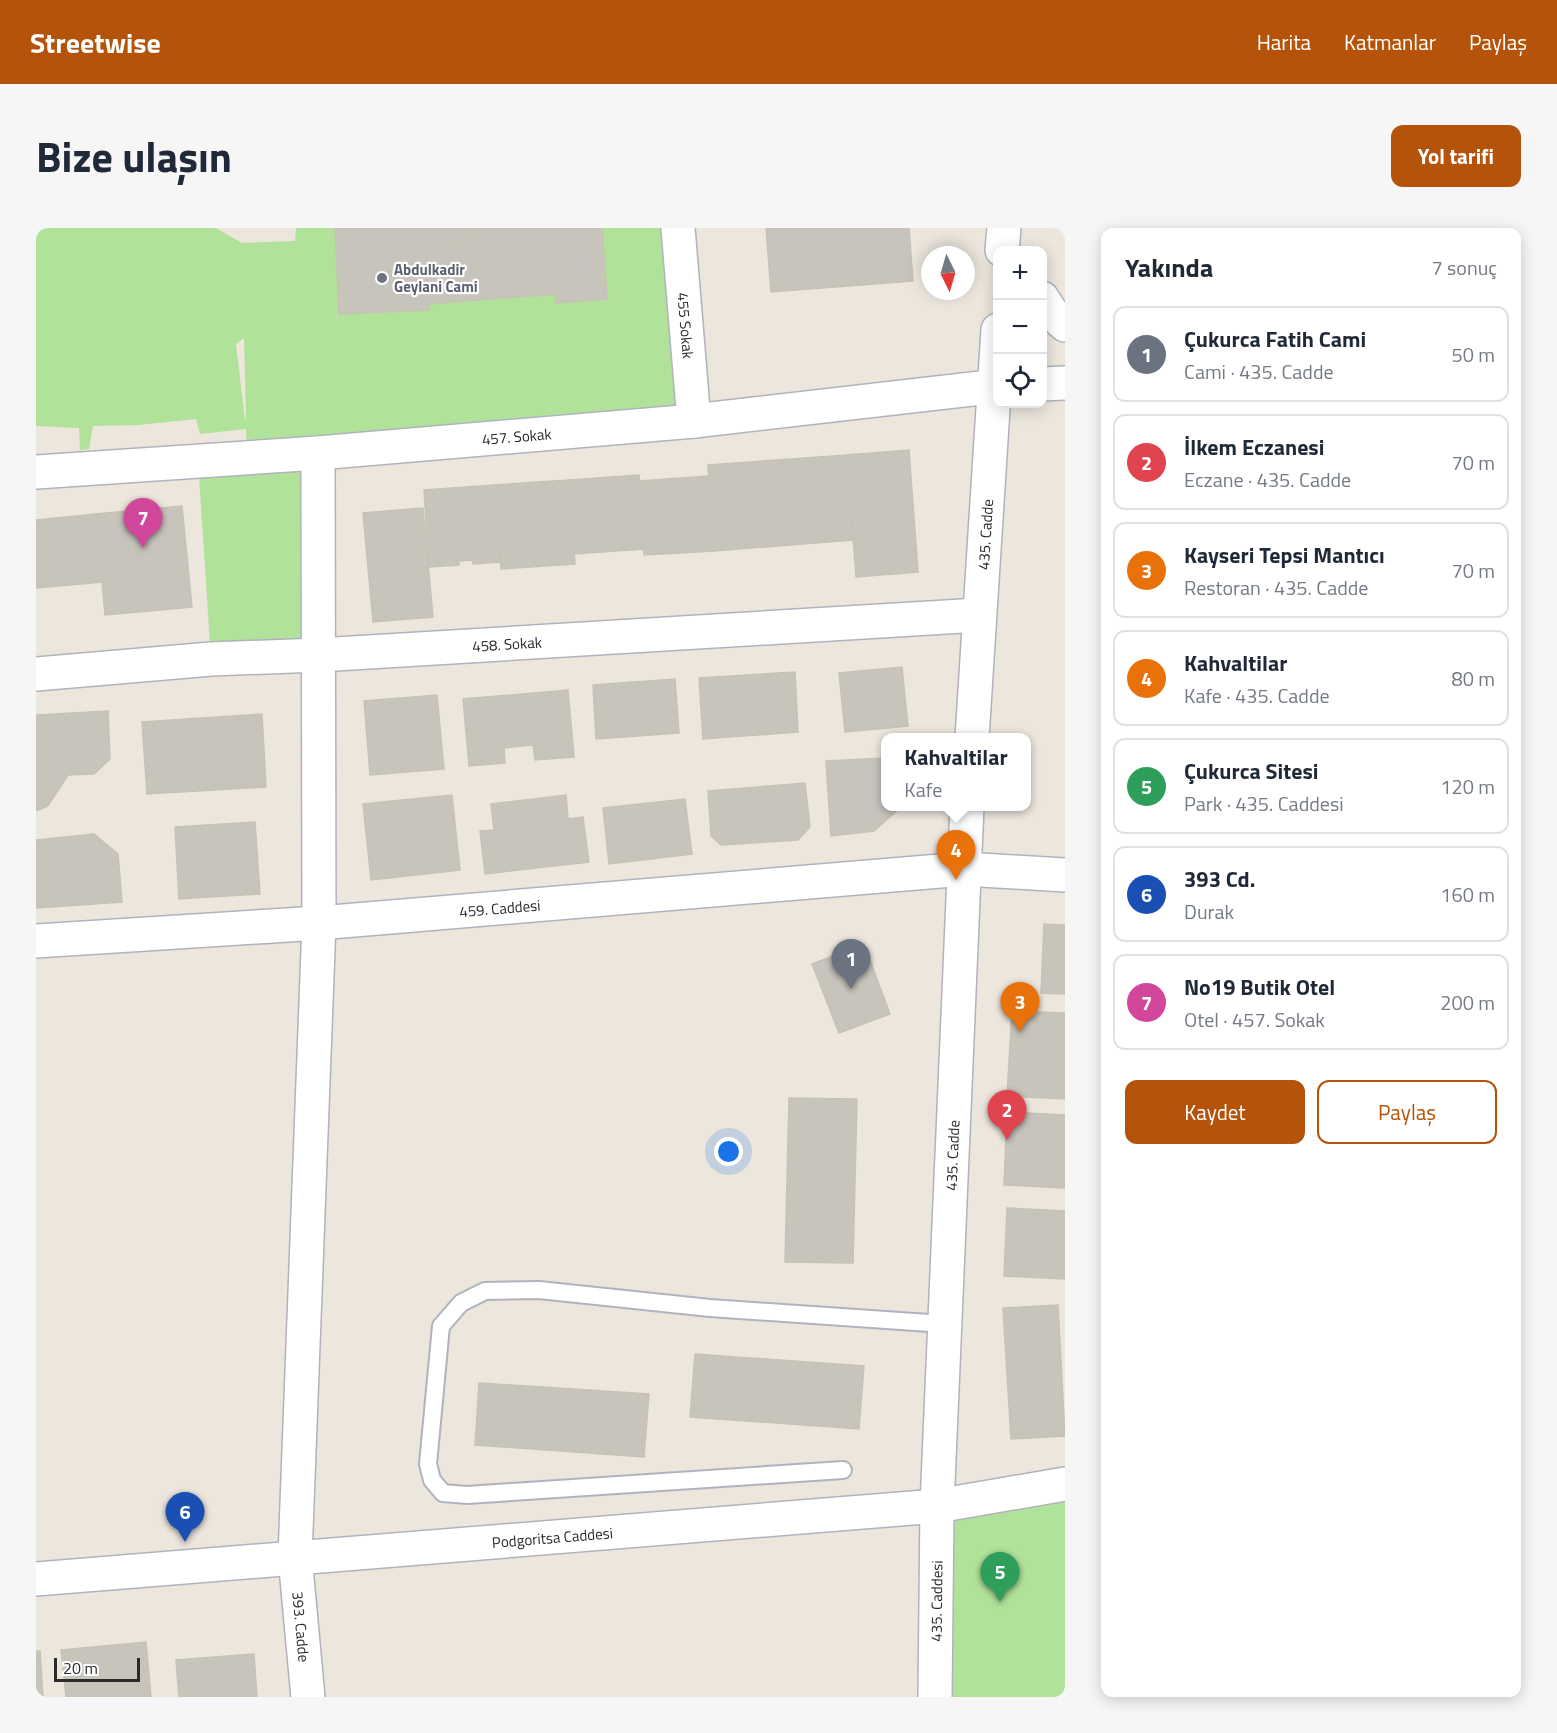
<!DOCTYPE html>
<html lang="tr">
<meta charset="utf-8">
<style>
:root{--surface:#fff;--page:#f6f6f7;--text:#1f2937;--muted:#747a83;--line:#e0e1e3;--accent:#b45309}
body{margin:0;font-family:"Titillium Web",sans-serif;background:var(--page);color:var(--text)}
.controls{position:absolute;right:18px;top:18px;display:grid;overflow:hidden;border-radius:12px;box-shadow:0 3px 15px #0003}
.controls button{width:54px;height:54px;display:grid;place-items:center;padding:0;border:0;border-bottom:2px solid var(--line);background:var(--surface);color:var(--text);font:30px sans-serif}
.compass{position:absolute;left:885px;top:18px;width:54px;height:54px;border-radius:50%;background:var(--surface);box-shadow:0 3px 15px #0003;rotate:175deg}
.scale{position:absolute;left:18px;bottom:15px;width:86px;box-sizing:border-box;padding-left:6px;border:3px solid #2a2a2a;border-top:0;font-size:16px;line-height:21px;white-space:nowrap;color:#2a2a2a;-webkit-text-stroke:4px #fff;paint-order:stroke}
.you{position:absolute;left:693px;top:924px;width:21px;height:21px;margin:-15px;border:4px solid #fff;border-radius:50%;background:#1a73e8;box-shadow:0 0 0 9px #1a73e833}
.badge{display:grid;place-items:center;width:39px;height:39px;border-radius:50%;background:var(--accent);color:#fff;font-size:20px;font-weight:700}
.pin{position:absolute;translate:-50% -50px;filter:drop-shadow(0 2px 3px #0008)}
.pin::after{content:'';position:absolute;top:32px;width:21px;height:18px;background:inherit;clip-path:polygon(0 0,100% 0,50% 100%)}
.popup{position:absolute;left:845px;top:505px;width:150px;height:78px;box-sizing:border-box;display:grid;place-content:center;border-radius:12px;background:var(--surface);filter:drop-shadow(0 2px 4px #0005);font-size:20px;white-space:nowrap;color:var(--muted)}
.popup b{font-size:22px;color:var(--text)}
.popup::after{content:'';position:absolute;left:50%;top:100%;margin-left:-12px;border:12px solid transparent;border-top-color:var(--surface)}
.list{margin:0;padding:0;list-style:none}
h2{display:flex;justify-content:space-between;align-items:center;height:78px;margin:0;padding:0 24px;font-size:26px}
h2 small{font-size:20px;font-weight:400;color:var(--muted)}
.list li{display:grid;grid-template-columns:39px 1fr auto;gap:18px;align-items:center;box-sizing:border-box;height:96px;margin:0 12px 12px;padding:0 12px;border:2px solid var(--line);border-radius:12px}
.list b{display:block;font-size:22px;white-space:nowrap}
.list p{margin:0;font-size:20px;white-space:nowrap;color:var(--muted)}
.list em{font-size:20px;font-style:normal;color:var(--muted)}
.actions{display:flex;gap:12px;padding:18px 24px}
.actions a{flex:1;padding:14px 0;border:2px solid var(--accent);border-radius:12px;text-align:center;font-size:21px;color:var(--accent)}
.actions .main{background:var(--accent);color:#fff}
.icon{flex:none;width:33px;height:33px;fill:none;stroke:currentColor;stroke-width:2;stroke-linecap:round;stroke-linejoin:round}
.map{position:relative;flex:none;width:1029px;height:1469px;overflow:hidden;border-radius:12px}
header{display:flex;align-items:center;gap:36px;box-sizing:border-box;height:84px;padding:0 30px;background:var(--accent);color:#fff}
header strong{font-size:28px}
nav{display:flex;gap:33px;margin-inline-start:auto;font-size:21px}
.intro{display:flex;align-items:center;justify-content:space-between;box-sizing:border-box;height:144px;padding:0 36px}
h1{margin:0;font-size:42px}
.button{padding:15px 27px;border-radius:12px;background:var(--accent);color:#fff;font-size:21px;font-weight:700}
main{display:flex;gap:36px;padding:0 36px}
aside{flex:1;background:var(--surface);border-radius:12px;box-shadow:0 3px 15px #0003}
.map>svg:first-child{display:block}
.green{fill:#b1e29a;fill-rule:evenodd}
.building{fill:#c7c4bb;stroke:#c8c2b6;stroke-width:1.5}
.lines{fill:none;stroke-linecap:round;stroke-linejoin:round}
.lane-casing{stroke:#b0b3be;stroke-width:20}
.street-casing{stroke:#b0b3be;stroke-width:36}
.secondary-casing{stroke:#b0b3be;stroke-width:36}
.lane{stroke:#fff;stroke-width:16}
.street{stroke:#fff;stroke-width:33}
.secondary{stroke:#fff;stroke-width:33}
.worship-dot{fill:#6b7280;stroke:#fff;stroke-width:2}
.labels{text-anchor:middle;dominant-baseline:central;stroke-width:4.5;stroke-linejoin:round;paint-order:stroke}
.worship-label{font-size:15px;font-weight:bold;fill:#5b616d;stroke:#fff;text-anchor:start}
.street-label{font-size:15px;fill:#2a2a2a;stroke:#fff}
</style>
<header>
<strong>Streetwise</strong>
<nav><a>Harita</a><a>Katmanlar</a><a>Paylaş</a></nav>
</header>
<div class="intro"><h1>Bize ulaşın</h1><a class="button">Yol tarifi</a></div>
<main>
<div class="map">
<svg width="1029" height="1469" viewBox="0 0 1029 1469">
<rect width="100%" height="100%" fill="#ece6dd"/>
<g class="green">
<path d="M 0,0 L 180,0 L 206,15 L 259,13 L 260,0 L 642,0 L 658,193 L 282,225 L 283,427 L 175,431 L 162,234 L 211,230 L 210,201 L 164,206 L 160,191 L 103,197 L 57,198 L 53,221 L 44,222 L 43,200 L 0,198 ZM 208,110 L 210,192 L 209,192 L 200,116 Z"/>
<polygon points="1029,1256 1029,1469 899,1469 901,1278"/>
</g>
<g class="building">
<polygon points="299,0 452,0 390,25 393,82 303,86"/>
<polygon points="452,0 514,0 519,66 392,76 390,25"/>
<polygon points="514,0 566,0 571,71 520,75"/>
<polygon points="730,0 873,0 877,53 735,64"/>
<polygon points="873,222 882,344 820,349 811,227"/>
<polygon points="811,227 817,312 678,323 672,237"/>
<polygon points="603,247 608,321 538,326 533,252"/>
<polygon points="673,248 678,323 608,327 603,253"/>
<polygon points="533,252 539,336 465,341 459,257"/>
<polygon points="459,257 464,334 437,336 436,332 423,333 423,337 393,339 388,262"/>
<polygon points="146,278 156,379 69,387 60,286"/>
<polygon points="387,280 397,389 337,394 327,285"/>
<polygon points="60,286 66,354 0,360 0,292"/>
<polygon points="866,439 872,498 809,504 803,445"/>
<polygon points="759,444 762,504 667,511 663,450"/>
<polygon points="639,451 643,505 560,511 557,457"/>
<polygon points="532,462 538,529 499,532 497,517 468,520 469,535 433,538 427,471"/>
<polygon points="401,467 408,541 334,547 328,473"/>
<polygon points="72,483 74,531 58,546 32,547 12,578 0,583 0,487"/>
<polygon points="226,486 230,559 111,566 106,494"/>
<polygon points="850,530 850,578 866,578 838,603 795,608 790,533"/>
<polygon points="769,555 774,599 762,612 685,617 675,608 672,563"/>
<polygon points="416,567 424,642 335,652 327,576"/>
<polygon points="530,567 532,591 547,589 553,634 449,646 444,603 458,602 455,576"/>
<polygon points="649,571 656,626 573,636 567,580"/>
<polygon points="219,594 224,666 143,671 139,599"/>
<polygon points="58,606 82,626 86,674 0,680 0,612"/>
<polygon points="1008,696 1029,697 1029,766 1005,765"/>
<polygon points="828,716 854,786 803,805 776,736"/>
<polygon points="976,783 1029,785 1029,871 971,868"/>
<polygon points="753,870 821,871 817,1035 749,1034"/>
<polygon points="971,884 1029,887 1029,960 968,957"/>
<polygon points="971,980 1029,983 1029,1051 968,1048"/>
<polygon points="1022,1077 1029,1208 975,1211 967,1080"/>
<polygon points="659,1126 828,1138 823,1201 654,1189"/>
<polygon points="443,1155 613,1166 608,1229 439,1217"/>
<polygon points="110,1414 115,1469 30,1469 25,1422"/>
<polygon points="0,1423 4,1423 7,1469 0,1469"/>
<polygon points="218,1426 221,1469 143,1469 140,1432"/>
</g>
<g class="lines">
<g class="lane-casing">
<polyline id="lane" points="807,1242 431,1267 407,1265 396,1252 392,1236 405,1098 425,1075 449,1063 503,1062 674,1080 908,1096"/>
</g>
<g class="street-casing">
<g id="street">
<path id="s1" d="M 642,0 L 658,193"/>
<polyline points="1006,70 1015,84 1029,97"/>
<polyline points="1006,156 1029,155"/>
<path id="s2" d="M 0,244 L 282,225 L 658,193 L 962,158"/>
<path id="s3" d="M 0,446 L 175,431 L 283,427 L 943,387"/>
<path id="s4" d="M 0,713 L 283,695 L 928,641 L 1029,647"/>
<polyline points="259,1329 283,695 282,225"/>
</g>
</g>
<g class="secondary-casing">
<g id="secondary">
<polyline points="966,22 968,0"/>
<path id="s5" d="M 936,510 L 962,102"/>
<path id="s6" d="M 259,1329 L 272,1469"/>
<path id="s7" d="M 0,1351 L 901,1278 L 1029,1256"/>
<path id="s8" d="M 899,1469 L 901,1278 L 931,578"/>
</g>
</g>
<use href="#lane" class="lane"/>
<use href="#street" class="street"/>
<use href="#secondary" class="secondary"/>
</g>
<circle class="worship-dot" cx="346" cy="50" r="6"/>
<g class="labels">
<g class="worship-label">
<text x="358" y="41">Abdulkadir<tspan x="358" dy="17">Geylani Cami</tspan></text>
</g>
<g class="street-label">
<text stroke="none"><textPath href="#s1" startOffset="98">455 Sokak</textPath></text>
<text stroke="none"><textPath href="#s2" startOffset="482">457. Sokak</textPath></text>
<text stroke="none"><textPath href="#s5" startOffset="204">435. Cadde</textPath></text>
<text stroke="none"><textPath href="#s3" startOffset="472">458. Sokak</textPath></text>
<text stroke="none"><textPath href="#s4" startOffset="465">459. Caddesi</textPath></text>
<text stroke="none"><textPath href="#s8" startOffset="542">435. Cadde</textPath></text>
<text stroke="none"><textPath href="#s7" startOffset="518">Podgoritsa Caddesi</textPath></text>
<text stroke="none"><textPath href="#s8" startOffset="96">435. Caddesi</textPath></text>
<text stroke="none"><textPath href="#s6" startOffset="70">393. Cadde</textPath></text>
</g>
</g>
</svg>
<div class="controls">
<button>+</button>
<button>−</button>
<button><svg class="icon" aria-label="locate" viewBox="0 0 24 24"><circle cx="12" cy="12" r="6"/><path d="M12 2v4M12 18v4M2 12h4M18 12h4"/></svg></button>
</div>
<svg class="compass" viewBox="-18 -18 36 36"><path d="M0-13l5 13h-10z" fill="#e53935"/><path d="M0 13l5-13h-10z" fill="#747a83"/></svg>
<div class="scale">20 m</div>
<div class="you"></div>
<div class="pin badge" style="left:815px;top:761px;background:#6b7280">1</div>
<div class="pin badge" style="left:971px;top:912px;background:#e0444e">2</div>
<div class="pin badge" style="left:984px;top:804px;background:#e8710a">3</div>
<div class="pin badge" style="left:920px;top:652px;background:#e8710a">4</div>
<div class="popup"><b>Kahvaltilar</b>Kafe</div>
<div class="pin badge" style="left:964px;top:1374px;background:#2e9e5b">5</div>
<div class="pin badge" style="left:149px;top:1314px;background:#1a4fb4">6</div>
<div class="pin badge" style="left:107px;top:320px;background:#d1479c">7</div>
</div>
<aside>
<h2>Yakında<small>7 sonuç</small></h2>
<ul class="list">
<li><span class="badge" style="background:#6b7280">1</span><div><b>Çukurca Fatih Cami</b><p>Cami · 435. Cadde</p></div><em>50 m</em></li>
<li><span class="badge" style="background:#e0444e">2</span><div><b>İlkem Eczanesi</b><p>Eczane · 435. Cadde</p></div><em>70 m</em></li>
<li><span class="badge" style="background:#e8710a">3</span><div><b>Kayseri Tepsi Mantıcı</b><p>Restoran · 435. Cadde</p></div><em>70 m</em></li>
<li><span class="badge" style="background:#e8710a">4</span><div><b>Kahvaltilar</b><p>Kafe · 435. Cadde</p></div><em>80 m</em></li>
<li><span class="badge" style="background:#2e9e5b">5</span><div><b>Çukurca Sitesi</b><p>Park · 435. Caddesi</p></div><em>120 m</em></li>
<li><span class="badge" style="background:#1a4fb4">6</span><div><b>393 Cd.</b><p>Durak</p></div><em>160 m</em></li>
<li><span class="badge" style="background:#d1479c">7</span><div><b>No19 Butik Otel</b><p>Otel · 457. Sokak</p></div><em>200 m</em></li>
</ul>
<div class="actions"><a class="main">Kaydet</a><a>Paylaş</a></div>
</aside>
</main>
